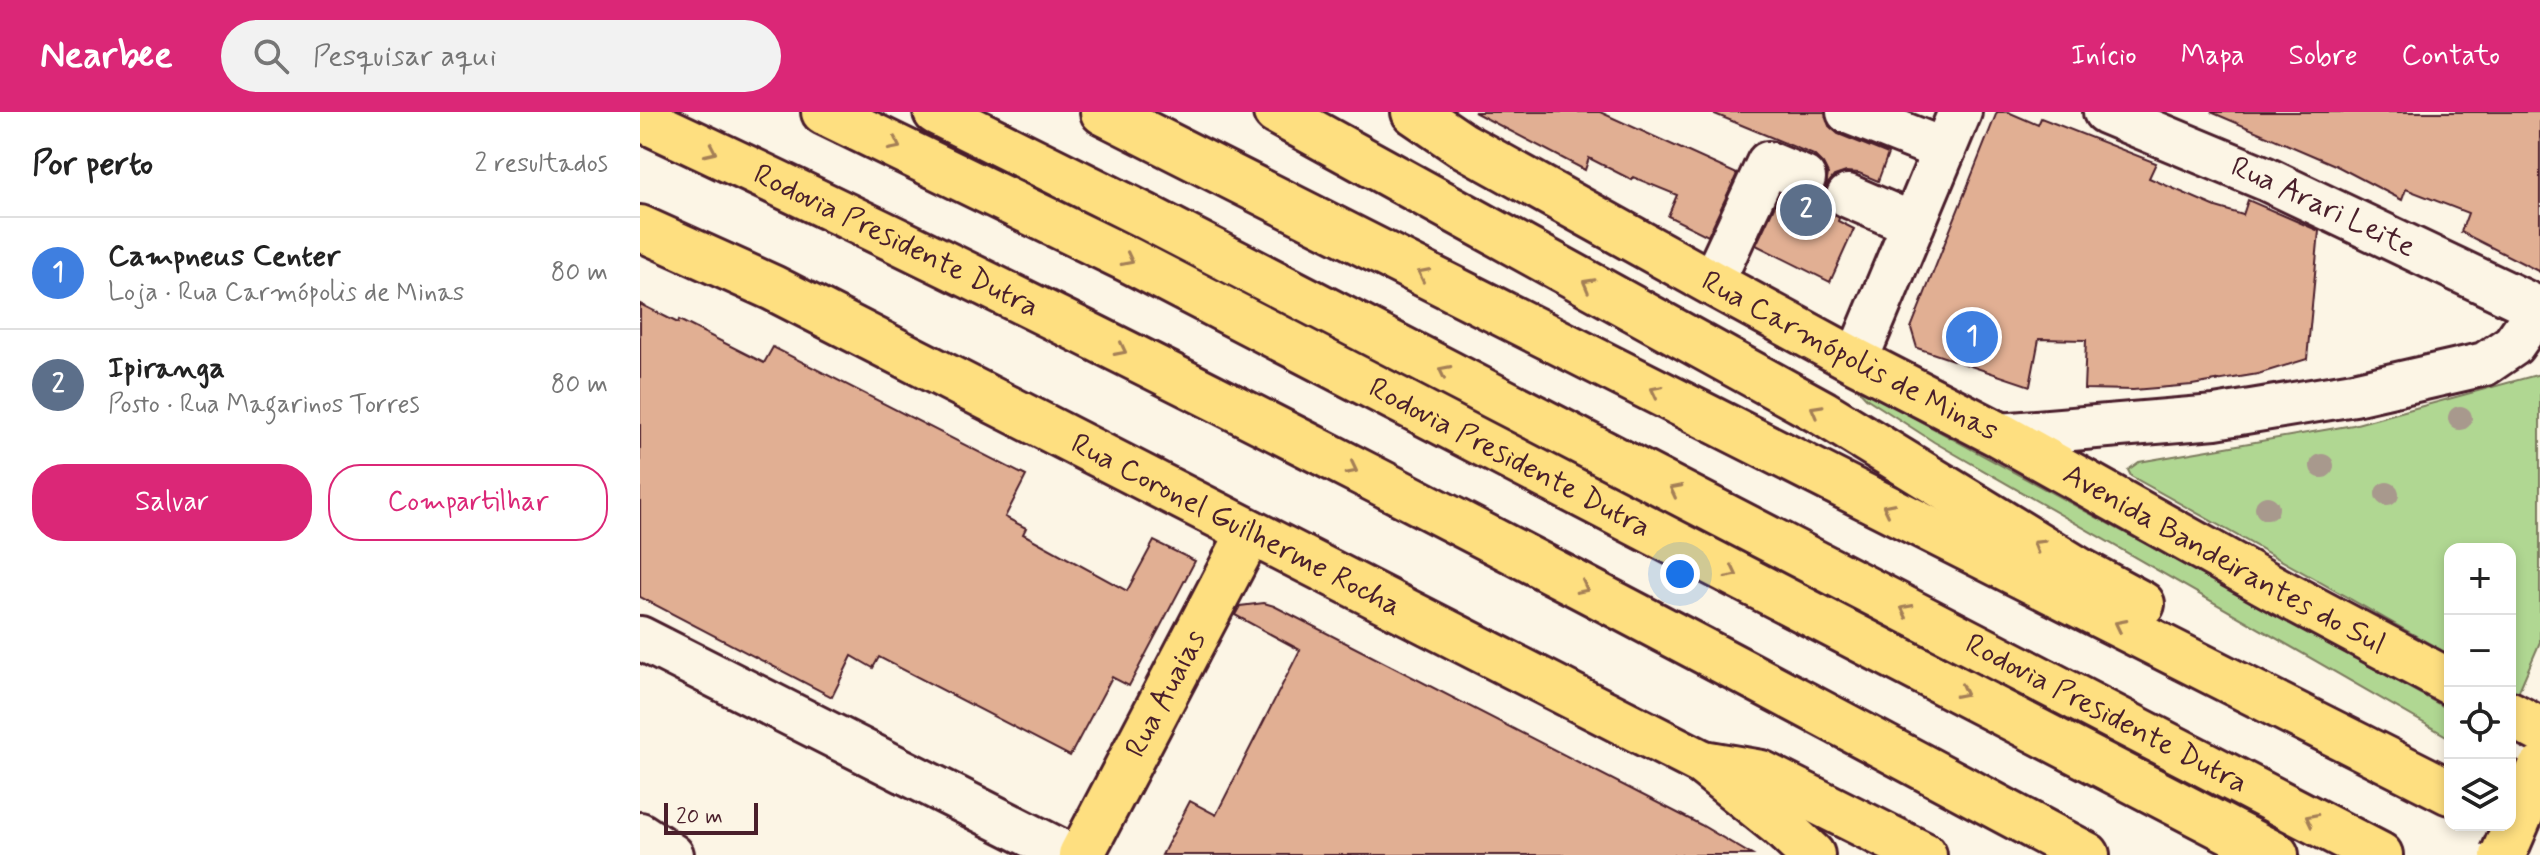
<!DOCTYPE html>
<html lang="pt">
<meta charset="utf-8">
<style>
:root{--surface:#fff;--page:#f2f2f2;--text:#222;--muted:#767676;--line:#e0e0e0;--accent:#db2777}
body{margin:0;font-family:Mynerve,sans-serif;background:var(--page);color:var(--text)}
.controls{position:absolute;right:24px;bottom:24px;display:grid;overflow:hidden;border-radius:16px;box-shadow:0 4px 12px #0003}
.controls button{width:72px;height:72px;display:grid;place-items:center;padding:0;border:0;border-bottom:2px solid var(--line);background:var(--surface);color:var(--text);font:40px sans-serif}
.scale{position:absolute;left:24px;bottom:20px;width:94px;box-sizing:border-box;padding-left:8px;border:4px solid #4a1f2b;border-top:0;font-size:22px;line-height:28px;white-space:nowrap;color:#4a1f2b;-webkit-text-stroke:6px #fcf5e5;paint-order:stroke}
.you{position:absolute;left:1040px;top:462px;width:28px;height:28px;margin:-20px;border:6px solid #fff;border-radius:50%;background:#1a73e8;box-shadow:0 0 0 12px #1a73e833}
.badge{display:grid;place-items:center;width:52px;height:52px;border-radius:50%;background:var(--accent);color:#fff;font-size:26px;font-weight:700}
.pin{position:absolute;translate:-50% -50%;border:4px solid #fff;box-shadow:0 2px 8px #0006}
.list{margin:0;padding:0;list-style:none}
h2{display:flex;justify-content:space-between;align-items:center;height:104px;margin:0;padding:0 32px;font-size:34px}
h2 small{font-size:26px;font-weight:400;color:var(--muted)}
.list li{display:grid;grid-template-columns:52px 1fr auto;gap:24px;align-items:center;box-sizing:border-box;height:112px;padding:0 32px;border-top:2px solid var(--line)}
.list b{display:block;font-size:30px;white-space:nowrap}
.list p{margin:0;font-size:26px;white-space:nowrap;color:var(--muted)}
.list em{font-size:26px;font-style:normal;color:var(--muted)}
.actions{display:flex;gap:16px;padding:24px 32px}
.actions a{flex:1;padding:18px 0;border:2px solid var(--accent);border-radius:32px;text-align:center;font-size:28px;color:var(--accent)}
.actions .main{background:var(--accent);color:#fff}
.icon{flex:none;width:44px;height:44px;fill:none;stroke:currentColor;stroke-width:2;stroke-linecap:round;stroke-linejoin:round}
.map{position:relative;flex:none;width:1900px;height:743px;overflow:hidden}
header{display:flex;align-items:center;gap:48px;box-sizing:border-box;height:112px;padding:0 40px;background:var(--accent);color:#fff}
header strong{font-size:38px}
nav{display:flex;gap:44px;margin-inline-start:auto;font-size:28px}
.search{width:560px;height:72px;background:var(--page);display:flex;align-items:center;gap:20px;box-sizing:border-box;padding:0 28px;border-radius:44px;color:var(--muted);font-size:30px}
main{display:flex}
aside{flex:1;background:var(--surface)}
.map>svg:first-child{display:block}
.green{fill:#b0d792;stroke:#7d7b5e;stroke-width:2}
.building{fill:#e1af93;stroke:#4a1f2b;stroke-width:2}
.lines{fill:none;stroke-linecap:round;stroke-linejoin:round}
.minor-casing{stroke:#4a1f2b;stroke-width:48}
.major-casing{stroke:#4a1f2b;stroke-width:50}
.highway-casing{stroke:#4a1f2b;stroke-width:50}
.minor{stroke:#fcf5e5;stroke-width:42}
.major{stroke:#fedf80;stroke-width:44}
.highway{stroke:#fedf80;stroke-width:44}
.major-bridge-casing{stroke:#4a1f2b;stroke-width:50;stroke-linecap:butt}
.major-bridge{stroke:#fedf80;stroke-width:44}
.tree{fill:#a8998d}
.oneway{stroke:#a47f56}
.labels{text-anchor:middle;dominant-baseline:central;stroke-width:8;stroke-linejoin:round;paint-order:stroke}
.street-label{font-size:30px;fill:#4a1f2b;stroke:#fcf5e5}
</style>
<header>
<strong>Nearbee</strong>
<div class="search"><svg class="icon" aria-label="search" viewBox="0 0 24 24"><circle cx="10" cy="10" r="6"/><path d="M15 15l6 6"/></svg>Pesquisar aqui</div>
<nav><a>Início</a><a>Mapa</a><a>Sobre</a><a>Contato</a></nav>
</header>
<main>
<aside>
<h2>Por perto<small>2 resultados</small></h2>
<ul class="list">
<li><span class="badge" style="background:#3f7fe0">1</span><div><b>Campneus Center</b><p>Loja · Rua Carmópolis de Minas</p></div><em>80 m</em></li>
<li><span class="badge" style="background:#5c6f8a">2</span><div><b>Ipiranga</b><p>Posto · Rua Magarinos Torres</p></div><em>80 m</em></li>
</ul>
<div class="actions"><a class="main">Salvar</a><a>Compartilhar</a></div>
</aside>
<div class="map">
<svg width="1900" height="743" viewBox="0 0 1900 743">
<rect width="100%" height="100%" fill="#fcf5e5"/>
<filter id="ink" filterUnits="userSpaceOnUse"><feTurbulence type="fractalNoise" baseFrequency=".0125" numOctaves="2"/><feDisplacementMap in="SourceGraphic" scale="16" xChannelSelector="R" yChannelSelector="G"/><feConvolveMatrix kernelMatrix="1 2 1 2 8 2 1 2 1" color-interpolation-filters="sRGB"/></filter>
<g filter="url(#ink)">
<g class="green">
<polygon points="1900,262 1900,530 1878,581 1870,576 1870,437 1810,437 1810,543 1491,364 1488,358 1499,350 1713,313"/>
<polygon points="1214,273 1810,598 1810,626 1294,330 1226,286"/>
</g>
<g class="building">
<polygon points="834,0 960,0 1097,62 1068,124 1028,104 1037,83 993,65 992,68 949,46 945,58"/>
<polygon points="1070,0 1185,0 1189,14 1198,22 1248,42 1238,69 1219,61 1206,60 1194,64 1186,74 1188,62 1183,52 1174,43"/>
<polygon points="1357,0 1368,0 1398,13 1401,6 1516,51 1509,66 1576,95 1603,103 1608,88 1679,119 1667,247 1618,262 1552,273 1493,278 1444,277 1446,228 1399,227 1390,274 1277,236 1271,216"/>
<polygon points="1571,0 1900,0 1900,160 1821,120 1828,101 1766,77 1762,88 1695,53"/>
<polygon points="1186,76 1184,88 1188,98 1199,106 1198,109 1214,117 1190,170 1116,133 1140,82 1166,90 1178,85"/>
<polygon points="0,192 38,211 39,208 124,251 133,235 386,364 365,405 386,416 383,422 487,479 514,429 555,449 489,574 472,565 430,644 239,545 233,556 212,544 192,585 0,485"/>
<polygon points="624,491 634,494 1061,713 1112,743 522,743 550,689 576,703 660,538 595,503 600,494"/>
</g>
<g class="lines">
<g class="minor-casing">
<g id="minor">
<polyline points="1208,0 1304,38"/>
<path id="s1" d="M 1465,0 L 1626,67 L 1900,197"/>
<polyline points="1208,84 1273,112"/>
<polyline points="1072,171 1128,51 1164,66"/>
<polyline points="1216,249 1320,0"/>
<polyline points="1360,323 1575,305 1714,282 1845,252 1873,233 1899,196"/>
<polyline points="0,526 429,743"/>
<polyline points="0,722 32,743"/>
</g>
</g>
<g class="major-casing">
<g id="major">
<path id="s2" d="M 774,0 L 821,32 L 1072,171 L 1216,249 L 1360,323 L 1641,480 L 1810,570"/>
<path id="s3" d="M 0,116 L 133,176 L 1063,651 L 1140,713 L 1172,743"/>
<polyline points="1870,602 1900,618"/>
<path id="s4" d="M 441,743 L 610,420"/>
</g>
</g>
<g class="highway-casing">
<g id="highway">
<path id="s5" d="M 184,0 L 489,148 L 1636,743"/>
<path id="s6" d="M 296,0 L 505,104 L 1740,743"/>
<polyline points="463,0 1810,680"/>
<polyline points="636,0 1183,301 1439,458 1502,492"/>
<path id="s7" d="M 0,6 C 491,235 970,487 1447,743"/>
<polyline points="1063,651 1121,661 1284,743"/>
</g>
</g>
<use href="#minor" class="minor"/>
<use href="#major" class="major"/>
<use href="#highway" class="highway"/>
<g class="major-bridge-casing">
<polyline id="major-bridge" points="1863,743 1900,657"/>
</g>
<use href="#major-bridge" class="major-bridge"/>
</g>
<g class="tree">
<circle cx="1820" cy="306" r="12"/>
<circle cx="1682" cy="354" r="12"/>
<circle cx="1747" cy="382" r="12"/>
<circle cx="1627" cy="396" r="12"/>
</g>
<defs><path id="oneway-chevron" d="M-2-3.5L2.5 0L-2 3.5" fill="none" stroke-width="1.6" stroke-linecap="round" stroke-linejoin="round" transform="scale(2)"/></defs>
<g class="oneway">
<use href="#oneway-chevron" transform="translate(255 33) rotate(26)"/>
<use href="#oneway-chevron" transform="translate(71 39) rotate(25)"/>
<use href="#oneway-chevron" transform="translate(488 148) rotate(27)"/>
<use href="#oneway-chevron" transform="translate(783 162) rotate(-153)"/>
<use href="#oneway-chevron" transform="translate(948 172) rotate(-151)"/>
<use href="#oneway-chevron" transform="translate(481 238) rotate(27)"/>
<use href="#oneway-chevron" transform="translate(804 259) rotate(-153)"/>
<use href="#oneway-chevron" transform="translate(1016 279) rotate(-153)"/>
<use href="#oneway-chevron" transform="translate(1176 298) rotate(-151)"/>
<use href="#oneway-chevron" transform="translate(712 357) rotate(27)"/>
<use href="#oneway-chevron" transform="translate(1035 378) rotate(-153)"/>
<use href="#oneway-chevron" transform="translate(1248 396) rotate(-153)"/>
<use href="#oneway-chevron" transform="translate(1398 433) rotate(-149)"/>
<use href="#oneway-chevron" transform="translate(1092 461) rotate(27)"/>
<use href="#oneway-chevron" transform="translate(943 476) rotate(27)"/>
<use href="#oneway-chevron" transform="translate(1266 498) rotate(-153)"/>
<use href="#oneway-chevron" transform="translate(1480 513) rotate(-153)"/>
<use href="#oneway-chevron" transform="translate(1322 580) rotate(27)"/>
<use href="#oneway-chevron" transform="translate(1671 707) rotate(-153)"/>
</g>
</g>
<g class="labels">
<g class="street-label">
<text stroke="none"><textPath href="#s1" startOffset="238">Rua Arari Leite</textPath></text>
<text stroke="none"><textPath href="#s7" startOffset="284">Rodovia Presidente Dutra</textPath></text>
<text stroke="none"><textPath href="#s2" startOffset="500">Rua Carmópolis de Minas</textPath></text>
<text stroke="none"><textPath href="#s5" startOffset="768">Rodovia Presidente Dutra</textPath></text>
<text stroke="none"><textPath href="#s3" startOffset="666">Rua Coronel Guilherme Rocha</textPath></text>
<text stroke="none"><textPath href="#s2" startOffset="926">Avenida Bandeirantes do Sul</textPath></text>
<text stroke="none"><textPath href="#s4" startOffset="182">Rua Auaias</textPath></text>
<text stroke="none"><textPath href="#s6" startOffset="1316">Rodovia Presidente Dutra</textPath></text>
</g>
</g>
</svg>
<div class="controls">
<button>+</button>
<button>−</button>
<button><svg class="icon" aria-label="locate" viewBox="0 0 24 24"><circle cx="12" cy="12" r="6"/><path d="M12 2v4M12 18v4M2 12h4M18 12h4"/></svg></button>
<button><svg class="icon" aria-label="layers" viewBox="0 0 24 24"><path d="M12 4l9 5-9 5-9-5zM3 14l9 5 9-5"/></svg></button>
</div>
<div class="scale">20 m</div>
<div class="you"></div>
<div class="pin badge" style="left:1332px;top:225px;background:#3f7fe0">1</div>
<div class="pin badge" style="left:1166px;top:98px;background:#5c6f8a">2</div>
</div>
</main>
